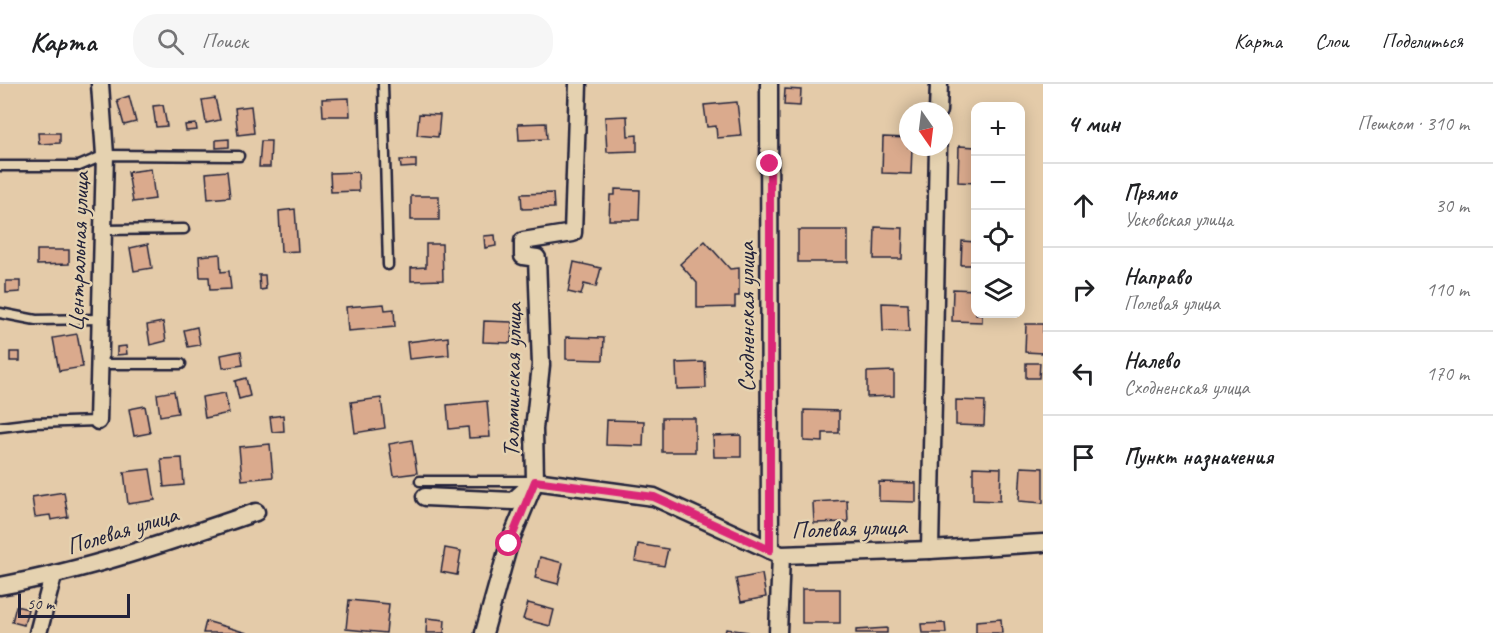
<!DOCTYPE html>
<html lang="ru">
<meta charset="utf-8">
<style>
:root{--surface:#fff;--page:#f6f6f6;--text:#202124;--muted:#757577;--line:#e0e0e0}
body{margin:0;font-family:Caveat,sans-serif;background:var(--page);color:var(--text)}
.controls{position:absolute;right:18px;top:18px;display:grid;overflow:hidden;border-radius:12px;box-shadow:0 3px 15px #0003}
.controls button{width:54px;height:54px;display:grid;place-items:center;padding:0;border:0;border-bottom:2px solid var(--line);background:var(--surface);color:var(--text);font:30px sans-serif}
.compass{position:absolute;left:899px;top:18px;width:54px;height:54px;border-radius:50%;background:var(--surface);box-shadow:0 3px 15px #0003;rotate:166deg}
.scale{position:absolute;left:18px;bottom:15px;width:112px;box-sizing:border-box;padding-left:6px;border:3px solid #22223b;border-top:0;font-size:16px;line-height:21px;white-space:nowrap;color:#22223b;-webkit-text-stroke:4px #e5d2b0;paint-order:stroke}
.stop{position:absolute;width:18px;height:18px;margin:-14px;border:4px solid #db2777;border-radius:50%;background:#fff}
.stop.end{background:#db2777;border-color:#fff;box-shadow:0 2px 6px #0008}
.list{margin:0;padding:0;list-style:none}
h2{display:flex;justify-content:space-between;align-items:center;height:78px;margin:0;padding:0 24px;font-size:26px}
h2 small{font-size:20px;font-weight:400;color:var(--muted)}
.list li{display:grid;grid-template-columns:39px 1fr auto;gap:18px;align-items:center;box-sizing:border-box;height:84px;padding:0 24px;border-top:2px solid var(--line)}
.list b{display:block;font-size:22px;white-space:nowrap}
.list p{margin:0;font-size:20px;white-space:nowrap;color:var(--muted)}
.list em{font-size:20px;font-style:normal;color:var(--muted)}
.icon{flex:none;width:33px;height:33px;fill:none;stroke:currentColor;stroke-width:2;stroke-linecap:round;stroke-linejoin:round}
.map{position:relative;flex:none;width:1043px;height:549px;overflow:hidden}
header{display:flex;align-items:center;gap:36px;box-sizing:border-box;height:84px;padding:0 30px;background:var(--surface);border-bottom:2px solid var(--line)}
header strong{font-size:28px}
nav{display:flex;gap:33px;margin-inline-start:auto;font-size:21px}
.search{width:420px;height:54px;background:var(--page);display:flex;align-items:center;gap:15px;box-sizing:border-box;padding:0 21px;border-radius:24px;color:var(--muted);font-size:22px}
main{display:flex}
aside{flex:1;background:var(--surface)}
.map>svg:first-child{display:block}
.building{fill:#daaa8d;stroke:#22223b;stroke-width:1.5}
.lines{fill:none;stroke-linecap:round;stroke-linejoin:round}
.lane-casing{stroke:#22223b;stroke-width:13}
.street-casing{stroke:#22223b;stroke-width:21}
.lane{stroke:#e5d2b0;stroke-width:8}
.street{stroke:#e5d2b0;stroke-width:16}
.route{stroke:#db2777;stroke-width:8}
.labels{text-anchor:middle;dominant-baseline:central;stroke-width:5;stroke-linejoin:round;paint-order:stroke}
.street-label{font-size:24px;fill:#22223b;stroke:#e5d2b0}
</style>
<header>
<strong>Карта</strong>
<div class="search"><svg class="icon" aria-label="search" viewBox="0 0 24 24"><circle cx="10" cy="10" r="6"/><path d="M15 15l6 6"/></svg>Поиск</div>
<nav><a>Карта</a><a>Слои</a><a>Поделиться</a></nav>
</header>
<main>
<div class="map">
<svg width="1043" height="549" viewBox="0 0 1043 549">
<rect width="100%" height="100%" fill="#e4cba9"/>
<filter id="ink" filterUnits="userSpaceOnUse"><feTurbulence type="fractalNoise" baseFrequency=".0167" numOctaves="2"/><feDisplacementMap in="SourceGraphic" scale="12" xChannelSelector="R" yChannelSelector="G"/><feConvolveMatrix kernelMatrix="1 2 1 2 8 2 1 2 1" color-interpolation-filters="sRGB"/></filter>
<g filter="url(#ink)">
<g class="building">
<polygon points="785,5 801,6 800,22 784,21"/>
<polygon points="129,12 136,38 124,41 117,16"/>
<polygon points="215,14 220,36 206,39 202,16"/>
<polygon points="349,14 350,32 323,32 322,15"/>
<polygon points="737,18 741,52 717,54 716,42 707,43 704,21"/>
<polygon points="163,21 167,42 156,43 153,22"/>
<polygon points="251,22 254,49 238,51 235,24"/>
<polygon points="419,30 440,31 438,53 417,51"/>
<polygon points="627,32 628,52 637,51 637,67 607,68 605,33"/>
<polygon points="546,39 547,55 519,56 518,40"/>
<polygon points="196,40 197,46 186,47 185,41"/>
<polygon points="38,49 60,49 60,59 39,60"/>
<polygon points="883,53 908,54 908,63 912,63 911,90 882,89"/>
<polygon points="229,55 229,63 216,64 216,56"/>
<polygon points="261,57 271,57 270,83 259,83"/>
<polygon points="959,62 976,63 976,99 958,98"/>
<polygon points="400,76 416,76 416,83 401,84"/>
<polygon points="151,85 155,115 133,118 128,88"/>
<polygon points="227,87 230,113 208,115 206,89"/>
<polygon points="358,88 359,107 331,108 330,89"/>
<polygon points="615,105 640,106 639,136 609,136 610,111 615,111"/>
<polygon points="553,109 554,124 522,125 521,110"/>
<rect x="411" y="112" width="28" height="24"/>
<polygon points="295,125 298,167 281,168 279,127"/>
<polygon points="875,143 903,144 902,175 874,175"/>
<rect x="798" y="146" width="50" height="32"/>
<polygon points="495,151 496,162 485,164 484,152"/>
<polygon points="705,157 730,185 739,184 739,212 735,212 735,223 697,224 697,199 680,180"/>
<polygon points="962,157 976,158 976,181 961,181"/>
<polygon points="148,160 152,184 134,187 130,164"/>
<polygon points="426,160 442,160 443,196 411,197 411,184 426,183"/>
<polygon points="37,166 69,166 69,180 37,181"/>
<polygon points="220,170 221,188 229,187 231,205 210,206 209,193 200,193 199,172"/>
<polygon points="574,178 601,184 596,203 584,200 581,211 568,208"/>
<polygon points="259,191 265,191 266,205 260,206"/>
<polygon points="6,197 20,197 20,208 6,209"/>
<polygon points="953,205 976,206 976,230 982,230 982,238 952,237"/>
<polygon points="882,219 908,220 909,248 883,247"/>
<polygon points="384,220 385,226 394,225 395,243 348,247 346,223"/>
<polygon points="484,237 512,238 511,259 483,258"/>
<polygon points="163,238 166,257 150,261 147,241"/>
<polygon points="1026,240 1043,240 1043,269 1025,268"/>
<polygon points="197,243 200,261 188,263 184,246"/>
<polygon points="77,250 83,283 59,287 53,254"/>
<polygon points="448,253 449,271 409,275 407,258"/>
<polygon points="566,253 604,254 603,276 566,275"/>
<polygon points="126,262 127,270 117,271 117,263"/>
<polygon points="241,267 243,281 223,284 221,271"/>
<rect x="10" y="268" width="10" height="9"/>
<polygon points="705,278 706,304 677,305 676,279"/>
<polygon points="1026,279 1040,279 1039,294 1026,294"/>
<polygon points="894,287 894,312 867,313 867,288"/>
<polygon points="246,294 250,312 239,315 235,297"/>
<polygon points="174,307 178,329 160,332 157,310"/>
<polygon points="225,309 229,329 205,334 202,313"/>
<polygon points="381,314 385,344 355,349 351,318"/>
<polygon points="956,316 985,317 984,342 956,341"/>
<polygon points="487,317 490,353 469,354 468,343 449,345 447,321"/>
<polygon points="145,322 150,349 134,352 129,325"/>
<polygon points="804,326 839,327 839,349 823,349 823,358 804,357"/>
<polygon points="283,331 284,347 272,348 270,333"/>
<rect x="662" y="334" width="33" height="34"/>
<polygon points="607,336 644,337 643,362 606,361"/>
<polygon points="741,351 741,373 714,373 713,352"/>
<polygon points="412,356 417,389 394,392 389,360"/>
<polygon points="270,360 273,393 242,396 239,363"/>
<polygon points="182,374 184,401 164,403 161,375"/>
<polygon points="973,383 1001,384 1000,417 973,416"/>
<polygon points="1021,383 1043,384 1043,419 1019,417"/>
<polygon points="150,385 155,416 128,420 124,388"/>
<polygon points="879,398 916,399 916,418 879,417"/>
<polygon points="64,408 68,433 51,436 50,431 35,433 32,413"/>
<polygon points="847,416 848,438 814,439 813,418"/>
<polygon points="638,460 668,465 664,482 635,477"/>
<polygon points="445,464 461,467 457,491 441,488"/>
<polygon points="540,473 563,479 558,500 535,494"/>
<polygon points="762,490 766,513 741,518 736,495"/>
<rect x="802" y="505" width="38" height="34"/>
<polygon points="349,516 389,520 386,549 346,545"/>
<polygon points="528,519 554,526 550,542 523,535"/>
<polygon points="16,522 28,525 24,541 12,538"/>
<polygon points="427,534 445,536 444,549 426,549"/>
<polygon points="1001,535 1002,549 976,549 976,537"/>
<polygon points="206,537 247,549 203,549"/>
<polygon points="945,539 946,549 922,549 921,540"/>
<polygon points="887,544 887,549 856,549 856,546"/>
<polygon points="726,545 748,548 748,549 725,549"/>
</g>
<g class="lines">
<g class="lane-casing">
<g id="lane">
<polyline points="383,0 388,181"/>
<polyline points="0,82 79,82 105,71 239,72"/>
<polyline points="103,146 184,145"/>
<polyline points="0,229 36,236 101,235"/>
<polyline points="99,280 181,280"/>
<polyline points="0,343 33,339 98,337"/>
<polyline points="420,397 534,397"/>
</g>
</g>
<g class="street-casing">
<g id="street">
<polyline points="769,0 770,466"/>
<polyline points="938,27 939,0"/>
<polyline points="98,337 105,71 100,0"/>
<polyline points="425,413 513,417 535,397 654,413 781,471 930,466 1043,459"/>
<polyline points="930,466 938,63"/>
<path d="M 0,502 C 87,486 172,457 256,428"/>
<polyline points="38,549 53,492"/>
<polyline points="484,549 509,460 535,397 534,345 541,281 537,174 523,172 523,157 573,149 578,0"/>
<polyline points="778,549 781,471"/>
</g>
</g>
<use href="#lane" class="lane"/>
<use href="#street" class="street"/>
</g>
</g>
<g class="lines" filter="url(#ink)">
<polyline class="route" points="509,460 535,397 654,413 770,466 770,80"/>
</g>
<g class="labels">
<g class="street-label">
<text transform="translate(78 168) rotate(-88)">Центральная улица</text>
<text transform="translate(746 233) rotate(-90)">Сходненская улица</text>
<text transform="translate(512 296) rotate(-89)">Тальминская улица</text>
<text transform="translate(849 444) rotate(-2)">Полевая улица</text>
<text transform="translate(122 446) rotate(-17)">Полевая улица</text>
</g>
</g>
</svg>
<div class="controls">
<button>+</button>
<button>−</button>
<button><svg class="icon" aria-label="locate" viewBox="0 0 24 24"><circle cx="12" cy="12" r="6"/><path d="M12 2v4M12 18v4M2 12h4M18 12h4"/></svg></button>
<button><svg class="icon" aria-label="layers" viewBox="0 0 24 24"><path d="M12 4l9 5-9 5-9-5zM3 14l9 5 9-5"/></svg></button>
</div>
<svg class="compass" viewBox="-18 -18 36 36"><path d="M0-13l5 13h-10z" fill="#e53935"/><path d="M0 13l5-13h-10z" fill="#757577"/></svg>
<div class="scale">50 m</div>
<div class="stop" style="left:509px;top:460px"></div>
<div class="stop end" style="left:770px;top:80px"></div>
</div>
<aside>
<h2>4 мин<small>Пешком · 310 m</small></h2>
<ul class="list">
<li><svg class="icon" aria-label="ahead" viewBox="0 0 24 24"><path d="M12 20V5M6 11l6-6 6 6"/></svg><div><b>Прямо</b><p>Усковская улица</p></div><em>30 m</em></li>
<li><svg class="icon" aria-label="right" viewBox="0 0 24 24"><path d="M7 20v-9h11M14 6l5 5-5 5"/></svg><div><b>Направо</b><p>Полевая улица</p></div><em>110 m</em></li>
<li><svg class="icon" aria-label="left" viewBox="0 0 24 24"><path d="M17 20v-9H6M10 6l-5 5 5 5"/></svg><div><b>Налево</b><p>Сходненская улица</p></div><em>170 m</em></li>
<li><svg class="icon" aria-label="arrive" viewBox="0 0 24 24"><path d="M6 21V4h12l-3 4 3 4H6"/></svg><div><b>Пункт назначения</b></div></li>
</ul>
</aside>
</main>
